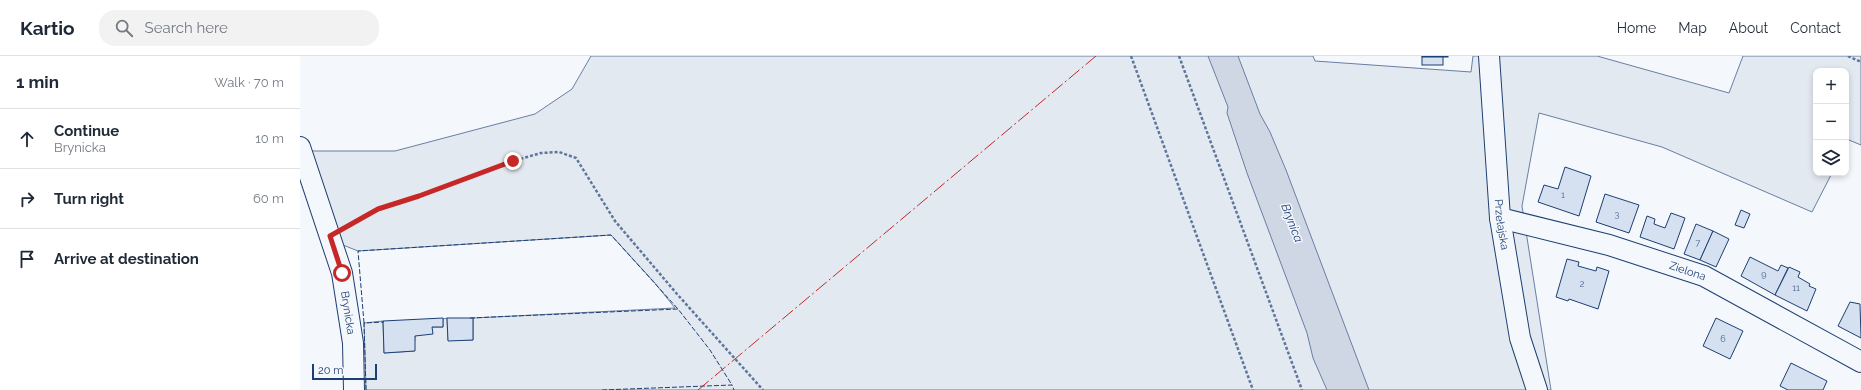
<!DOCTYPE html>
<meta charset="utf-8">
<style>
:root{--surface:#fff;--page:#f2f2f3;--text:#1f2937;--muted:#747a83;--line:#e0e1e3}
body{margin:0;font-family:Raleway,sans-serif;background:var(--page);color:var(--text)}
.controls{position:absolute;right:12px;top:12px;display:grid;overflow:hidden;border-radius:8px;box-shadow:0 2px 6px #0003}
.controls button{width:36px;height:36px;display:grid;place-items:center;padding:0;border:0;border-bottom:1px solid var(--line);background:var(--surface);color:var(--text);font:20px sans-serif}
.scale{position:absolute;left:12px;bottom:10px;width:65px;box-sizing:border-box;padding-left:4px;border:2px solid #1d3f73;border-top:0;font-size:11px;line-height:14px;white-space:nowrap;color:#1d3f73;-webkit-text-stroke:3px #f4f7fb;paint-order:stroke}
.stop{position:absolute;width:12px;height:12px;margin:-9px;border:3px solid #c62828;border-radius:50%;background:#fff}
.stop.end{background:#c62828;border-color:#fff;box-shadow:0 1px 4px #0008}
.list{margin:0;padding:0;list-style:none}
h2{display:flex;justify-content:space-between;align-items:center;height:52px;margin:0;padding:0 16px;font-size:17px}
h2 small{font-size:13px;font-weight:400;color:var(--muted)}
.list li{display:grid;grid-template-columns:26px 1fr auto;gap:12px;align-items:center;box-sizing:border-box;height:60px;padding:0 16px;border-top:1px solid var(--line)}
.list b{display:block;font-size:15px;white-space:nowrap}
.list p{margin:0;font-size:13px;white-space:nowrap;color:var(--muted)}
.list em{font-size:13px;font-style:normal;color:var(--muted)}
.icon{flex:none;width:22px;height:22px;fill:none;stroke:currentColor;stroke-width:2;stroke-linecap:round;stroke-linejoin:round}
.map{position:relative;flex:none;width:1561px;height:334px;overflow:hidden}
header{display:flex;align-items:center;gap:24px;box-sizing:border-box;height:56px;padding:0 20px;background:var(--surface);border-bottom:1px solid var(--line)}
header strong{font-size:19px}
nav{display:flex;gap:22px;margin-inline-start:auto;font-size:14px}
.search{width:280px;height:36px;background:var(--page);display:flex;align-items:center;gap:10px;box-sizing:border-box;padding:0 14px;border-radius:16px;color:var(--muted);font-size:15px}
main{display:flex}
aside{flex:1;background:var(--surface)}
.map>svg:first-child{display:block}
.green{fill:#e3e9f0;stroke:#687fa3}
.water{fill:#cfd7e4;stroke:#687fa3}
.building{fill:#d5e0f0;stroke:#1d3f73}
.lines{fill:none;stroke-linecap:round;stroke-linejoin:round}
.street-casing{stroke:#1d3f73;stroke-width:22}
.path{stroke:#5e769c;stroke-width:2.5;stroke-dasharray:3 2;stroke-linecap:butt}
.street{stroke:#f4f7fb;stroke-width:20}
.fence{stroke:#1d3f73;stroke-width:1;stroke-dasharray:5 2;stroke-linecap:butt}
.power{stroke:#c62828;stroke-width:1;stroke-dasharray:14 3 2 3;stroke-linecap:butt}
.route{stroke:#c62828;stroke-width:5}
.labels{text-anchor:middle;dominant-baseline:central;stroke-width:3;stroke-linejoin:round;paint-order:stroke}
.number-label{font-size:9px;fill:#4b6792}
.street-label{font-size:11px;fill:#1d3f73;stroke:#f4f7fb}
.water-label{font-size:12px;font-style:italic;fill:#1d3f73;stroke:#f4f7fb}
</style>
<header>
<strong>Kartio</strong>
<div class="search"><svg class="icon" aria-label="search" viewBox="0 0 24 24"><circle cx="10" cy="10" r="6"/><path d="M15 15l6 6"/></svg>Search here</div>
<nav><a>Home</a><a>Map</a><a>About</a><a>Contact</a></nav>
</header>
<main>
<aside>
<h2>1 min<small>Walk · 70 m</small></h2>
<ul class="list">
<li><svg class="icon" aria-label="ahead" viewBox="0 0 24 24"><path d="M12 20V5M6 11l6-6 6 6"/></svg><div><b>Continue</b><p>Brynicka</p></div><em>10 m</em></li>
<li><svg class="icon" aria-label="right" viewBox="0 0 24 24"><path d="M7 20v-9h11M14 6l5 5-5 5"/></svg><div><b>Turn right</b></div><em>60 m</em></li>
<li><svg class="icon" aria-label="arrive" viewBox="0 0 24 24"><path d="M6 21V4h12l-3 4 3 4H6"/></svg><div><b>Arrive at destination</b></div></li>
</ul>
</aside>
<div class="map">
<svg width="1561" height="334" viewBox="0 0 1561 334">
<rect width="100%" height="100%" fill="#f4f7fb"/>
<polygon class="green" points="291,0 1013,0 1015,5 1171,16 1173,0 1297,0 1429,37 1443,0 1561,0 1561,89 1549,84 1546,90 1546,15 1516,15 1516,117 1532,117 1512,156 1362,91 1239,57 1222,150 1251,334 66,334 64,267 83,265 84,297 114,295 115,280 132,271 143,271 143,263 147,262 148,284 173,284 173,262 375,252 354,226 311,179 58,195 43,189 12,95 95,95 235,58 272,33"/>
<polygon class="water" points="908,0 938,0 960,58 970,76 986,114 1069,334 1027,334 1013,302 1007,277 947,117 927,57 928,51"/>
<g class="building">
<rect x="1122" y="0" width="26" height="1"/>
<rect x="1122" y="1" width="21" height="8"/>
<polygon points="1265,111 1291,120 1279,160 1238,146 1244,129 1258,133"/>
<polygon points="1305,138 1339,149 1329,177 1296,166"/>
<polygon points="1441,154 1450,158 1444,172 1435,169"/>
<polygon points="1371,157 1385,162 1374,193 1340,181 1347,160 1355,163 1354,168 1365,172"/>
<polygon points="1396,168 1413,175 1400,204 1384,198"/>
<polygon points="1413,175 1429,183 1416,211 1400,204"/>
<polygon points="1450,201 1478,215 1481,209 1488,212 1475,239 1441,220"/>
<polygon points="1267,203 1279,206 1278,210 1296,215 1297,211 1309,215 1298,253 1269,243 1268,245 1256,241"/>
<polygon points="1489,211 1500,216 1498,221 1510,228 1509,230 1516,233 1507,255 1475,239"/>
<polygon points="1550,246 1560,248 1561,282 1538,270"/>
<polygon points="143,262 143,271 132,271 133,278 115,280 115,295 84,297 83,265"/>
<polygon points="147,262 173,262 173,284 148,285"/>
<polygon points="1416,262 1443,275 1430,303 1403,290"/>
<polygon points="1491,307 1527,325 1523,334 1488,334 1480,330"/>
</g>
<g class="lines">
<g class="street-casing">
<g id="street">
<path id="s1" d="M 1189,0 L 1200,162 L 1220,282 L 1237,334"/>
<path id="s2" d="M 0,91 L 42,217 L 53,287 L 54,334"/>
<path id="s3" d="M 1200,162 L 1309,189 L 1404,220 L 1561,306"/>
</g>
</g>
<g class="path">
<polyline points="831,0 953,334"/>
<polyline points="879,0 1002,334"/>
<polyline points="1548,0 1561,6"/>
<polyline points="48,169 78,153 119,140 213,105 241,97 259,96 276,102 315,165 377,238 463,334"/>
</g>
<use href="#street" class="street"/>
<g class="fence">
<polyline points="170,262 378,253 410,294 432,329"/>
<polyline points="64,267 58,195 311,179 378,253"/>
<polyline points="66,334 64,267 84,266"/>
<polyline points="302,334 432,329 434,334"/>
</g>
<polyline class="power" points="398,334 796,0"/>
</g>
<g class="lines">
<polyline class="route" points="42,217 30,180 78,153 119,140 213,105"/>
</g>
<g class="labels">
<g class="number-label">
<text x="1263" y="139">1</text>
<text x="1317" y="158">3</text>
<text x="1398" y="187">7</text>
<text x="1464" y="218">9</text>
<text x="1282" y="228">2</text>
<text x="1496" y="232">11</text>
<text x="1423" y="283">6</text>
</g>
<g class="street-label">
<text stroke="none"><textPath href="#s1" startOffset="169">Przełajska</textPath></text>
<text stroke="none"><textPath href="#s3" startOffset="195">Zielona</textPath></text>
<text stroke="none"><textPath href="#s2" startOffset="173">Brynicka</textPath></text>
</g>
<g class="water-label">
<text transform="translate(992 167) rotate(69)">Brynica</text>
</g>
</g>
</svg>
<div class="controls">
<button>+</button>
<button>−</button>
<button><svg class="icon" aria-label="layers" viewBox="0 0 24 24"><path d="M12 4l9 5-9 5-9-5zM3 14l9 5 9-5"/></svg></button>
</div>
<div class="scale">20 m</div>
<div class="stop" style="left:42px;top:217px"></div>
<div class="stop end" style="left:213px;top:105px"></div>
</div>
</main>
